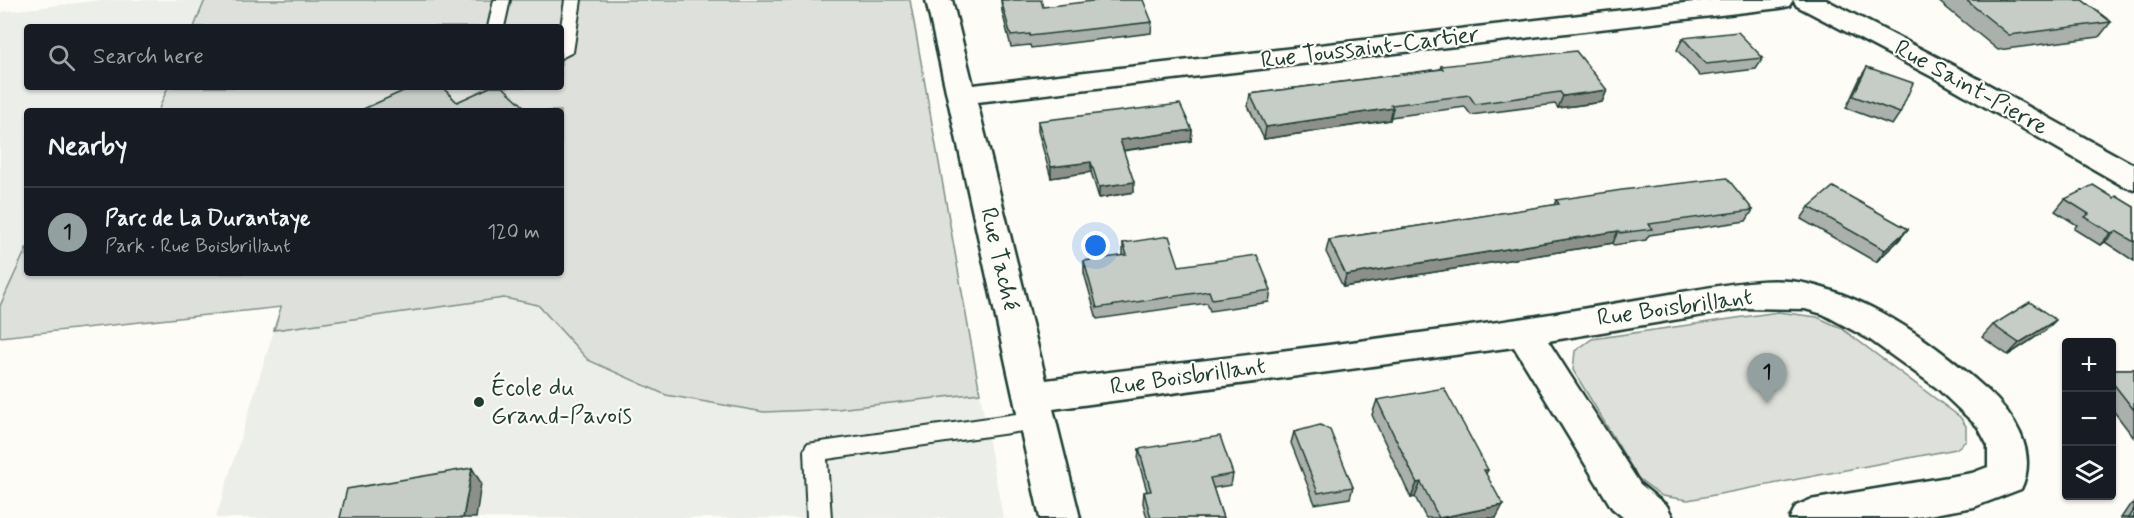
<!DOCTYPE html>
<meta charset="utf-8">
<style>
:root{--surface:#171b24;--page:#242831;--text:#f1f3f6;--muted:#9ea1a6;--line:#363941;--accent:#92a19f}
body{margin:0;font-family:Mynerve,sans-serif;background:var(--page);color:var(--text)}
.controls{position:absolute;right:18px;bottom:18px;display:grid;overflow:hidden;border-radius:6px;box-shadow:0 2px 4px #0004}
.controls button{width:54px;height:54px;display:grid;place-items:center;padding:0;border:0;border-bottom:2px solid var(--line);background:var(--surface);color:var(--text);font:30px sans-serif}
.you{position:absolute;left:1096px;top:246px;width:21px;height:21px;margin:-15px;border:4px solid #fff;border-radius:50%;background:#1a73e8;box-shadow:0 0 0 9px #1a73e833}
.badge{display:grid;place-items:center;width:39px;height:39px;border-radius:50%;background:var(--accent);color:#111;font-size:20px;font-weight:700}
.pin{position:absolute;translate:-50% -50px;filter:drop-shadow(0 2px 3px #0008)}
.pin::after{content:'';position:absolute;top:32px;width:21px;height:18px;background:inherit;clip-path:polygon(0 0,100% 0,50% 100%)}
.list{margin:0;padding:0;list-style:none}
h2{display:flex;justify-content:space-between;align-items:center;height:78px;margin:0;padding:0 24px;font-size:26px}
h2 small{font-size:20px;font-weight:400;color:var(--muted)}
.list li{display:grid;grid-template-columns:39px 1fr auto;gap:18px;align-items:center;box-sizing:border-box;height:90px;padding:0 24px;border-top:2px solid var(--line)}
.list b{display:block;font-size:22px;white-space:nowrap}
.list p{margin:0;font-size:20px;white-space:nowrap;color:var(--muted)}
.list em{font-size:20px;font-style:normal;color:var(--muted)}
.icon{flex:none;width:33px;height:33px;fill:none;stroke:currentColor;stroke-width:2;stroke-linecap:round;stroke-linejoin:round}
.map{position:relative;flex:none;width:2134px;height:518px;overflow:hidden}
.search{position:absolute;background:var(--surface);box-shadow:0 2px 4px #0004;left:24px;top:24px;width:540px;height:66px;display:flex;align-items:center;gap:15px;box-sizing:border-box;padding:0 21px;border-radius:6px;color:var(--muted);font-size:22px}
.panel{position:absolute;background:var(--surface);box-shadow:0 2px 4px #0004;left:24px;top:108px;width:540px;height:168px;border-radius:6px}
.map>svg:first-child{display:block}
.built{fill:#eceee9}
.green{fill:#dde0db;stroke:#7e8e88;stroke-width:1.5}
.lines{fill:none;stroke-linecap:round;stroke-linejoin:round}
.lane-casing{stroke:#1f3d34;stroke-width:4}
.street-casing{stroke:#1f3d34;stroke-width:5}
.lane{fill:#fdfcf7;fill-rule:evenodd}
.street{fill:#fdfcf7;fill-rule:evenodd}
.wall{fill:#aab0ab;stroke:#1f3d34;stroke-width:1.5}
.shaded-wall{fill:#8b908b;stroke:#1f3d34;stroke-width:1.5}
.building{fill:#c6cdc7;stroke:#1f3d34;stroke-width:1.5}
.poi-dot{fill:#1f3d34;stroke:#fdfcf7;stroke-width:2}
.labels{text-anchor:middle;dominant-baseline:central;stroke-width:4.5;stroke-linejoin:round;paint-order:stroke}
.street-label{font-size:24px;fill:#1f3d34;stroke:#fdfcf7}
.poi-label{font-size:24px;fill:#1f3d34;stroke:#fdfcf7;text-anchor:start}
</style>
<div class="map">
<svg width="2134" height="518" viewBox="0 0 2134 518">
<rect width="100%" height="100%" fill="#fdfcf7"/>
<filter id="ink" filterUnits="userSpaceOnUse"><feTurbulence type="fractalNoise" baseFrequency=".0167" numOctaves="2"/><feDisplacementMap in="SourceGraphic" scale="12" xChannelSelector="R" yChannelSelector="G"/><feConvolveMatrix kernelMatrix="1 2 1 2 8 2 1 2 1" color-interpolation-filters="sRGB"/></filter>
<g filter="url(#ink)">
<g class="built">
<polygon points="103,0 205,0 194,27 27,27 27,87 168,87 158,111 27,111 27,247 0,306 0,12"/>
<polygon points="504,298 538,305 588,360 666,395 764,412 837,409 980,393 1003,518 216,518 274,330"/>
</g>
<g class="green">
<polygon points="205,0 910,0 980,393 837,409 764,412 666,395 588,360 538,305 504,298 274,330 281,307 0,337 0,306 27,247 27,273 561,273 561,111 158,111 168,87 561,87 561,27 194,27"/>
<polygon points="1778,312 1817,317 1841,328 1960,417 1966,426 1966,441 1956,449 1688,500 1662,496 1638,478 1573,370 1575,351 1592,339"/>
</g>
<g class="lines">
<g class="lane-casing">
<g id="lane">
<polygon points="494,0 510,0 504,27 488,27"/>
<polygon points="565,0 581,0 573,52 561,58 561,27"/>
<polygon points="1037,411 1045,414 1048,420 1045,426 1037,429 827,459 831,518 807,518 804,451 807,444"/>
</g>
</g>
<g class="street-casing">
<path id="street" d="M 926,0 L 952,0 L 973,85 L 1711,0 L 1826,0 L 1962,70 L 2134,165 L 2134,190 L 2123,186 L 1942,82 L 1797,6 L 1793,0 L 1789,6 L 1780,8 L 977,102 L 1046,380 C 1206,360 1366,342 1525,318 C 1578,310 1630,301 1682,292 C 1721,286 1769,275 1808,284 C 1874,299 1936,344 1986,389 C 2013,413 2039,451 2021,489 L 1974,507 L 1911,518 L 1790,518 L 1796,506 L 1810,500 L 1972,473 L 1988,467 L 1988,446 L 1978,427 L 1937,388 L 1869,339 L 1823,314 L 1805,309 L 1745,308 L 1548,341 L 1640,484 L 1667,506 L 1673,518 L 1624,518 L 1612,508 L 1514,347 L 1053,409 L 1080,518 L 1040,518 Z"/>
</g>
<use href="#lane" class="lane"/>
<use href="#street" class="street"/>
</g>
<g class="wall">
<polygon points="1001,0 1043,7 1152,22 1151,33 1031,48 1030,45 1011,47 1002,11"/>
<polygon points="1937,0 2082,0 2111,22 2099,37 1998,50"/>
<polygon points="1683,38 1763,58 1756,69 1700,76 1677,50"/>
<polygon points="1441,66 1607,90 1602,102 1558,108 1555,104 1471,115 1465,107 1391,117 1390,120 1264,139 1248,106 1250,94 1440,69"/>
<polygon points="1867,67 1900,113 1892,125 1846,108 1860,78"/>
<polygon points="1038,121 1192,130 1191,141 1123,151 1134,192 1099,198 1091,172 1051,178 1038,131"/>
<polygon points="2114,198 2134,207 2134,261 2105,242 2100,245 2074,229 2077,225 2055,211 2065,199"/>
<polygon points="1556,200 1753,210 1746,221 1649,235 1646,240 1614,245 1613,243 1343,287 1326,252 1329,240 1554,205"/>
<polygon points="1809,207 1908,229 1899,240 1876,262 1801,219"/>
<polygon points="1123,243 1179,266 1271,290 1269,302 1210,311 1207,303 1097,319 1084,273 1084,261 1123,256"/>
<polygon points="1993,325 2045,331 2008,355 1982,337"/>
<polygon points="2112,369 2134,369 2134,438 2112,409"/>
<polygon points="1377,400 1488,470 1486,474 1496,518 1426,518 1415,497 1411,498 1372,415"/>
<polygon points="1294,432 1353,487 1350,498 1315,504 1291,443"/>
<polygon points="1139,449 1233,474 1231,485 1213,488 1223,518 1147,518 1143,503 1144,492 1147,491 1138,460"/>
<polygon points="2134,503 2134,518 2121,518 2129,506"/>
</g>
<g class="shaded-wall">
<polygon points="1607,90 1602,102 1558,108 1563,96"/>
<polygon points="1393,108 1390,120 1264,139 1266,127"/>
<polygon points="1192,130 1191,141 1119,151 1120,140"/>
<polygon points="1091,162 1091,172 1051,178 1051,167"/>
<polygon points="1134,182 1134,192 1099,198 1099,187"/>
<polygon points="1908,229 1899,240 1876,262 1885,250"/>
<polygon points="1618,231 1613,243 1343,287 1346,275"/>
<polygon points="2116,231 2105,242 2100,245 2111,233"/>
<polygon points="2056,320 2045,331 2008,355 2019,343"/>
<polygon points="472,468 481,483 476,518 463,518"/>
<polygon points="1421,482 1415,497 1411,498 1417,483"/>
<polygon points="1503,505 1496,518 1440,518"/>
</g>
<g class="building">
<polygon points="1001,0 1041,0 1043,7 1101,0 1143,0 1152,22 1030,36 1030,34 1011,36"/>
<polygon points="1966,0 2082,0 2111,22 2009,35"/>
<polygon points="1738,32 1763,58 1706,64 1683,38"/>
<polygon points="1576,51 1607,90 1563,96 1560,92 1475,104 1469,95 1391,105 1393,108 1266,127 1250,94 1443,69 1441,66"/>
<polygon points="1867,67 1913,83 1900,113 1853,96"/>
<polygon points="412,87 442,87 457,102 490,87 503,87 529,111 359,111"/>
<polygon points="1180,104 1192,130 1120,140 1134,182 1099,187 1091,162 1051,167 1038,121"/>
<polygon points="1727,178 1753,210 1649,224 1652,229 1620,233 1618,231 1346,275 1329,240 1559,204 1556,200 1622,190"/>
<polygon points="2093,185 2114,198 2116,196 2134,207 2134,242 2116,231 2111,233 2085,217 2089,214 2065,199"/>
<polygon points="1833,187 1908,229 1885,250 1809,207"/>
<polygon points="1169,236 1179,266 1257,255 1271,290 1212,299 1209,291 1097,308 1084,261 1127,255 1123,243"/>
<polygon points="2030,302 2056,320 2019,343 1993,325"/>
<polygon points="2112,369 2134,369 2134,410 2112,382"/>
<polygon points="1444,388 1488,470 1484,470 1503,505 1439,518 1421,482 1417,483 1377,400"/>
<polygon points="1320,425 1330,430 1353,487 1318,493 1294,432"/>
<polygon points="1220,436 1233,474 1210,478 1223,518 1151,518 1144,492 1151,491 1139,449"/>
<polygon points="472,468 463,518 340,518 347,489"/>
<polygon points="2134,509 2134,518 2128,518"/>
</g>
</g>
<circle class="poi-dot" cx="479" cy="402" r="6"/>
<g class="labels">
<g class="street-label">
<text transform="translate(1370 48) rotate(-7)">Rue Toussaint-Cartier</text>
<text transform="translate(1971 88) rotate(29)">Rue Saint-Pierre</text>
<text transform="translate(999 259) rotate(77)">Rue Taché</text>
<text transform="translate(1675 308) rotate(-8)">Rue Boisbrillant</text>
<text transform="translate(1188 377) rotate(-8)">Rue Boisbrillant</text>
</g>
<g class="poi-label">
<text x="491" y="388">École du<tspan x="491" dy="28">Grand-Pavois</tspan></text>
</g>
</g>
</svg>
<div class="controls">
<button>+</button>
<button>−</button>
<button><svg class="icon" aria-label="layers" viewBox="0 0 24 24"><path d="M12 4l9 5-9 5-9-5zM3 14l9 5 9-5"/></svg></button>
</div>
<div class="you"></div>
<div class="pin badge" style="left:1767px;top:403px">1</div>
<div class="search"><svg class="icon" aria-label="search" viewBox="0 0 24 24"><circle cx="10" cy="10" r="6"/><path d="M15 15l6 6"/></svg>Search here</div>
<section class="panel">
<h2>Nearby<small></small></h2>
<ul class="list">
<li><span class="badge">1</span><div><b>Parc de La Durantaye</b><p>Park · Rue Boisbrillant</p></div><em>120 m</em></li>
</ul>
</section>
</div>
